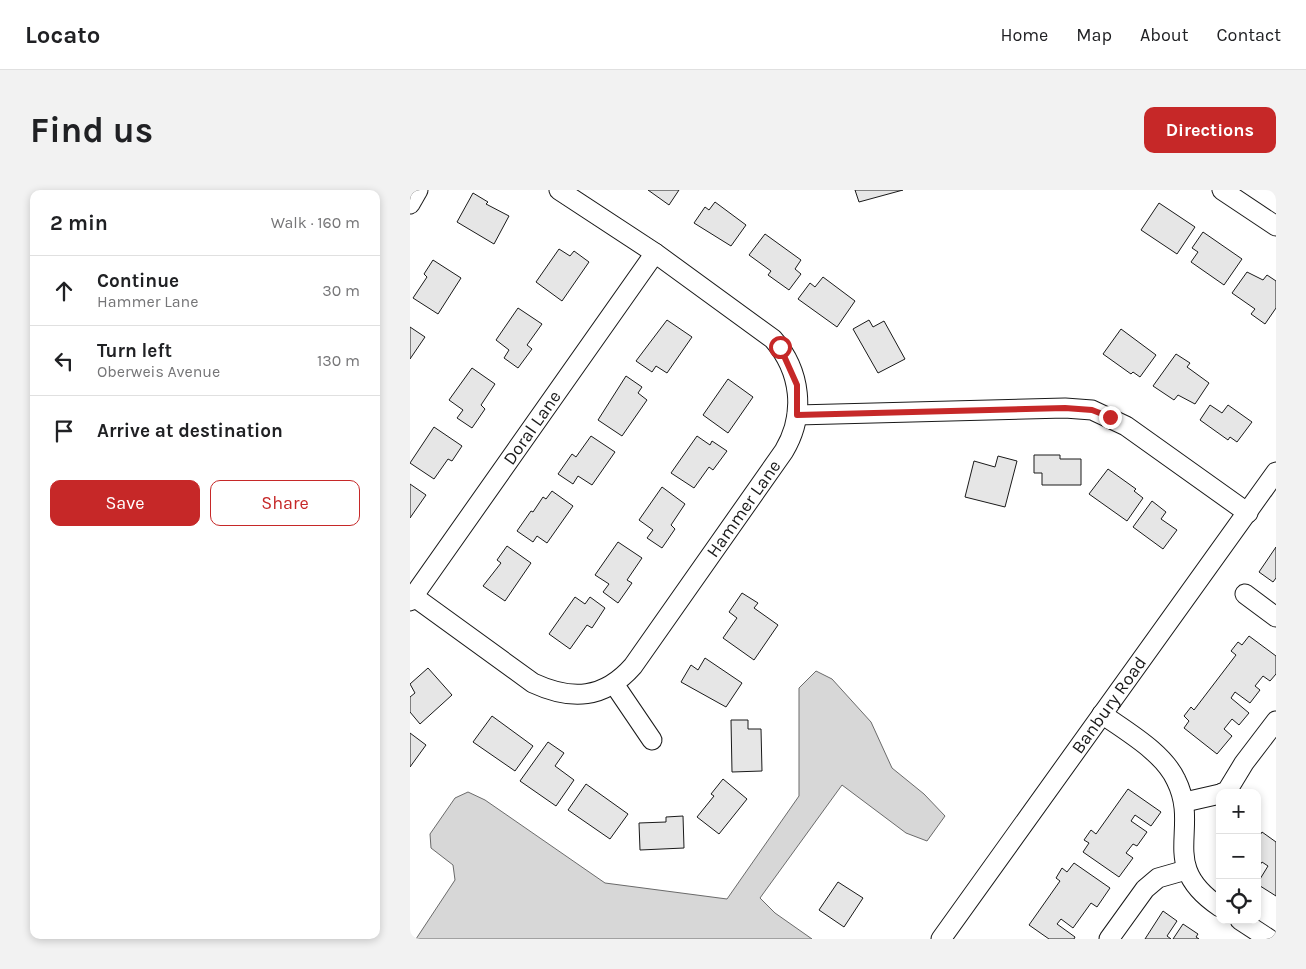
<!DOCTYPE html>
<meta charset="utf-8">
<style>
:root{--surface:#fff;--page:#f2f2f2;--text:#202124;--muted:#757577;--line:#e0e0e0;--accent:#c62828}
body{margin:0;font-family:Karla,sans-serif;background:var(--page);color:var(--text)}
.controls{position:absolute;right:15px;bottom:15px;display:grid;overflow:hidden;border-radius:10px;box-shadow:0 2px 8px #0003}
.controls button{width:45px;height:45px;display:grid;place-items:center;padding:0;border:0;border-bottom:1px solid var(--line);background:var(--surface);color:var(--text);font:25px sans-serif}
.stop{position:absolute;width:15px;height:15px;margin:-11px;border:4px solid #c62828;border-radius:50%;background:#fff}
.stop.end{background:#c62828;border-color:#fff;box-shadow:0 1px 5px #0008}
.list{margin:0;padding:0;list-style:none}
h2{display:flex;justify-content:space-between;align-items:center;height:65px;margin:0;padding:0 20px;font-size:21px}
h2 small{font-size:16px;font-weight:400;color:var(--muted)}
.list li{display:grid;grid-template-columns:32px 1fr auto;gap:15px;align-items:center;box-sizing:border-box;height:70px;padding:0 20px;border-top:1px solid var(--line)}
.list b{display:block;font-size:19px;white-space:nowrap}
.list p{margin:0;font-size:16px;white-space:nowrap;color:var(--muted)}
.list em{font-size:16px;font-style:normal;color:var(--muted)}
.actions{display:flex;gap:10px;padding:15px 20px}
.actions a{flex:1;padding:11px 0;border:1px solid var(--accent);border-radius:10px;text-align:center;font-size:18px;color:var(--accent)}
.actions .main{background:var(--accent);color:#fff}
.icon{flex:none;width:28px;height:28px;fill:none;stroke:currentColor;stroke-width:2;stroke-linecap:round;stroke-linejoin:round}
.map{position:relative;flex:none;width:866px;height:749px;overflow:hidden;border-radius:10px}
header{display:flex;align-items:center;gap:30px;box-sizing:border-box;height:70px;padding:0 25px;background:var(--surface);border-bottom:1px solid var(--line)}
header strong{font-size:24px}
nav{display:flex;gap:28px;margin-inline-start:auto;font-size:18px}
.intro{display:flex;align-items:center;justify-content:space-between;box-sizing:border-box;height:120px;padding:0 30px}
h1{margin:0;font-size:35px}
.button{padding:12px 22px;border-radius:10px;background:var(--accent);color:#fff;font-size:18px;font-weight:700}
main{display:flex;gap:30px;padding:0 30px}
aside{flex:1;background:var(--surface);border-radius:10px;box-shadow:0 2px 8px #0003}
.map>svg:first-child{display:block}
.water{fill:#d7d7d7;stroke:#6a6a6a}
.building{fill:#e6e6e6;stroke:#1a1a1a}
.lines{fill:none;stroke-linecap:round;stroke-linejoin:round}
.minor-casing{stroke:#1a1a1a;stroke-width:21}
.minor{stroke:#fff;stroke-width:19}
.route{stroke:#c62828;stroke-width:6}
.labels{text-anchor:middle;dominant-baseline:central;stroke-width:4;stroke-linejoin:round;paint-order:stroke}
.street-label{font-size:18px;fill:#1a1a1a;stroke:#fff}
</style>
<header>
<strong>Locato</strong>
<nav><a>Home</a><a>Map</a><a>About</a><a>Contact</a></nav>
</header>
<div class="intro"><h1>Find us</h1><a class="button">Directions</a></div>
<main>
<aside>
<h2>2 min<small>Walk · 160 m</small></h2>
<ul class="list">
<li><svg class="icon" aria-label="ahead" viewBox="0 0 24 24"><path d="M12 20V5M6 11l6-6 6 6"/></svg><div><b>Continue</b><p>Hammer Lane</p></div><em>30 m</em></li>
<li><svg class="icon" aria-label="left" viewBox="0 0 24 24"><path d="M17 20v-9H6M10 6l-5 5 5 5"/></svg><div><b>Turn left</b><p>Oberweis Avenue</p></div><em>130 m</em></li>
<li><svg class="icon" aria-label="arrive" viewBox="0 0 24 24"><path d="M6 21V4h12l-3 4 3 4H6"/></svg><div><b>Arrive at destination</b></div></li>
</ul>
<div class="actions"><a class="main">Save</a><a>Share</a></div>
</aside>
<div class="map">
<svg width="866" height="749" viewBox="0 0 866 749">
<rect width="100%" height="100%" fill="#fff"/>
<polygon class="water" points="406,481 422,489 461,532 482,578 514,604 535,626 517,651 496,643 432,595 350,708 365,723 402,749 6,749 45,690 43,675 21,658 20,644 45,608 58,602 75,610 195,693 317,709 389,606 389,498"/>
<g class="building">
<polygon points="238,0 269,0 259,15"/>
<polygon points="445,0 493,0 449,12"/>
<polygon points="63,3 78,12 76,14 99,26 84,54 47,32"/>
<polygon points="305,12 336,35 321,56 284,33 295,17 299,20"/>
<polygon points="749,13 785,37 767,64 731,40"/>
<polygon points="793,42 832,69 814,95 781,72 788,62 782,58"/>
<polygon points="355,44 391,70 385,79 391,84 379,100 358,85 361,81 339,65"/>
<polygon points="149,59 160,66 164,61 179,72 152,111 126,92"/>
<polygon points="23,70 51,88 28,124 3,108 17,87 14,84"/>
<polygon points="837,82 853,90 857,85 866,91 866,118 855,134 841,124 845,119 822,103"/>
<polygon points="413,87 445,111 427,137 388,109 400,93 405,97"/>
<polygon points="108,118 132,134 117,155 122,159 108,178 94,168 99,160 86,150"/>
<polygon points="257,130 282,147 257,183 246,176 242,182 226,171"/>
<polygon points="459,130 463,137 474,131 495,169 468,183 443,139"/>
<polygon points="0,137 15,147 0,169"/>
<polygon points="711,139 746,165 730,187 723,182 721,184 693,164"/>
<polygon points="766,164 780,173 777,177 799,193 785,214 768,205 764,210 743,196"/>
<polygon points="62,178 85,194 71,215 75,219 62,238 47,228 53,220 39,210"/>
<polygon points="216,186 232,197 228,203 237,210 212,246 188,230"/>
<polygon points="318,189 343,207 318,243 293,225"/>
<polygon points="800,215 812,223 818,215 842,232 827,252 820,247 818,250 790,230"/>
<polygon points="24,237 52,256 42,271 38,269 24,289 0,273"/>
<polygon points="181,246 205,262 182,295 168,286 163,294 148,284 162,264 166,267"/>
<polygon points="287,246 300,255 302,251 317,261 303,280 299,277 284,298 261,283"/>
<polygon points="624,265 650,265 650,269 671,269 671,295 632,295 632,283 624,283"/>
<polygon points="588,266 607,271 595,317 555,307 564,271 585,277"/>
<polygon points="698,279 726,299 724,301 733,308 717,331 679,304"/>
<polygon points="0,294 16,305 0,328"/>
<polygon points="252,297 275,314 261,335 265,339 252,358 237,348 243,340 229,330"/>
<polygon points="142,301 163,316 137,353 127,346 123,352 107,341 121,321 123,322 133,307 136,309"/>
<polygon points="742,311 756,322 751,329 767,340 753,359 723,337"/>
<polygon points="208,352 232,368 217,390 222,393 208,413 193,402 199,394 185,385"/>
<polygon points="97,356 121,373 95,411 73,396 91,373 87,370"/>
<polygon points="866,357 866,388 863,392 849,382"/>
<polygon points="332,403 348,413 344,418 368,435 344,470 313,448 327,428 319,422"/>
<polygon points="165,407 175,414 180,407 195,418 182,438 177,435 160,459 139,444"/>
<polygon points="839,446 866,466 866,484 860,491 853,486 845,496 850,500 840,513 825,502 821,508 839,523 829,535 822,529 814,539 822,546 807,564 774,538 779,531 774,526 781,517 784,520 826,465 821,461 828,452 832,455"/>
<polygon points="295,468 332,493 316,517 271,492 281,475 288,480"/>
<polygon points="18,478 42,505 10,534 0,522 0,507 5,503 0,494"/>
<polygon points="82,526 123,556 105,581 63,552"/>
<polygon points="321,530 338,530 338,539 351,539 352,581 322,582"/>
<polygon points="0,543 16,555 0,577"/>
<polygon points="138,552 154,563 145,576 164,590 146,616 110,591"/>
<polygon points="313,589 337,609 309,644 287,627 304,606 301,604"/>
<polygon points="176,594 218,624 200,649 158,620"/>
<polygon points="718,599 751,622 741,636 725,625 721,631 737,642 727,656 723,654 716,663 723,668 709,687 673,662 679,653 674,650 681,640 686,644"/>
<polygon points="273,626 274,658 230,660 229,633 256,632 256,627"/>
<polygon points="852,642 866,652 866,706 847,694 858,676 852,672 847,679 847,650"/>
<polygon points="664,673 700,698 687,717 681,713 663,738 651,729 647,734 665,747 664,749 639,749 619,735 650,691 646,688 652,678 657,682"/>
<polygon points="428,692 453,708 434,737 409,720"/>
<polygon points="753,721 767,731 757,746 761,749 735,749"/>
<polygon points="773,734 788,744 786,747 789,749 763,749"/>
</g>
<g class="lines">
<g class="minor-casing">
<g id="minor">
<polyline points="812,0 866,36"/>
<polyline points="0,14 8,0"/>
<polyline points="387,225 655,218 682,220 716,236 838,323"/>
<polyline points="835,404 866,427"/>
<path id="s1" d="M 3,406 L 123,493 C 162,511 194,509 223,476 L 374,261 C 396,224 391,181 363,149 L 245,63 L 149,0"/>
<path id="s2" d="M 0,411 L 245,63"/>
<polyline points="204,494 242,550"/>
<path d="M 692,524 C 717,542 753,562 766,590 C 791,640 747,675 810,717"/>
<polyline points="812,603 817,601 834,573 866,531"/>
<polyline points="775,612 810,604"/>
<polyline points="830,730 859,749"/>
<path id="s3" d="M 531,749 L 866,282"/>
<polyline points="699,749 735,699 748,688 776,680"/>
</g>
</g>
<use href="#minor" class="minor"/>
</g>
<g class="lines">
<polyline class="route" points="370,157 387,195 387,225 655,218 682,220 700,227"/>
</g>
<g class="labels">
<g class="street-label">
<text stroke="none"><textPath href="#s2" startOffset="212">Doral Lane</textPath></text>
<text stroke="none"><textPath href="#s1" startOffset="451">Hammer Lane</textPath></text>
<text stroke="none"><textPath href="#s3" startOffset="288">Banbury Road</textPath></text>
</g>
</g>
</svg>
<div class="controls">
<button>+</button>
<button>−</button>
<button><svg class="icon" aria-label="locate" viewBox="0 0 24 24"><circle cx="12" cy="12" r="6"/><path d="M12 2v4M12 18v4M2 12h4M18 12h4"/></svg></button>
</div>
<div class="stop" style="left:370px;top:157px"></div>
<div class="stop end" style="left:700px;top:227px"></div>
</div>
</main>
